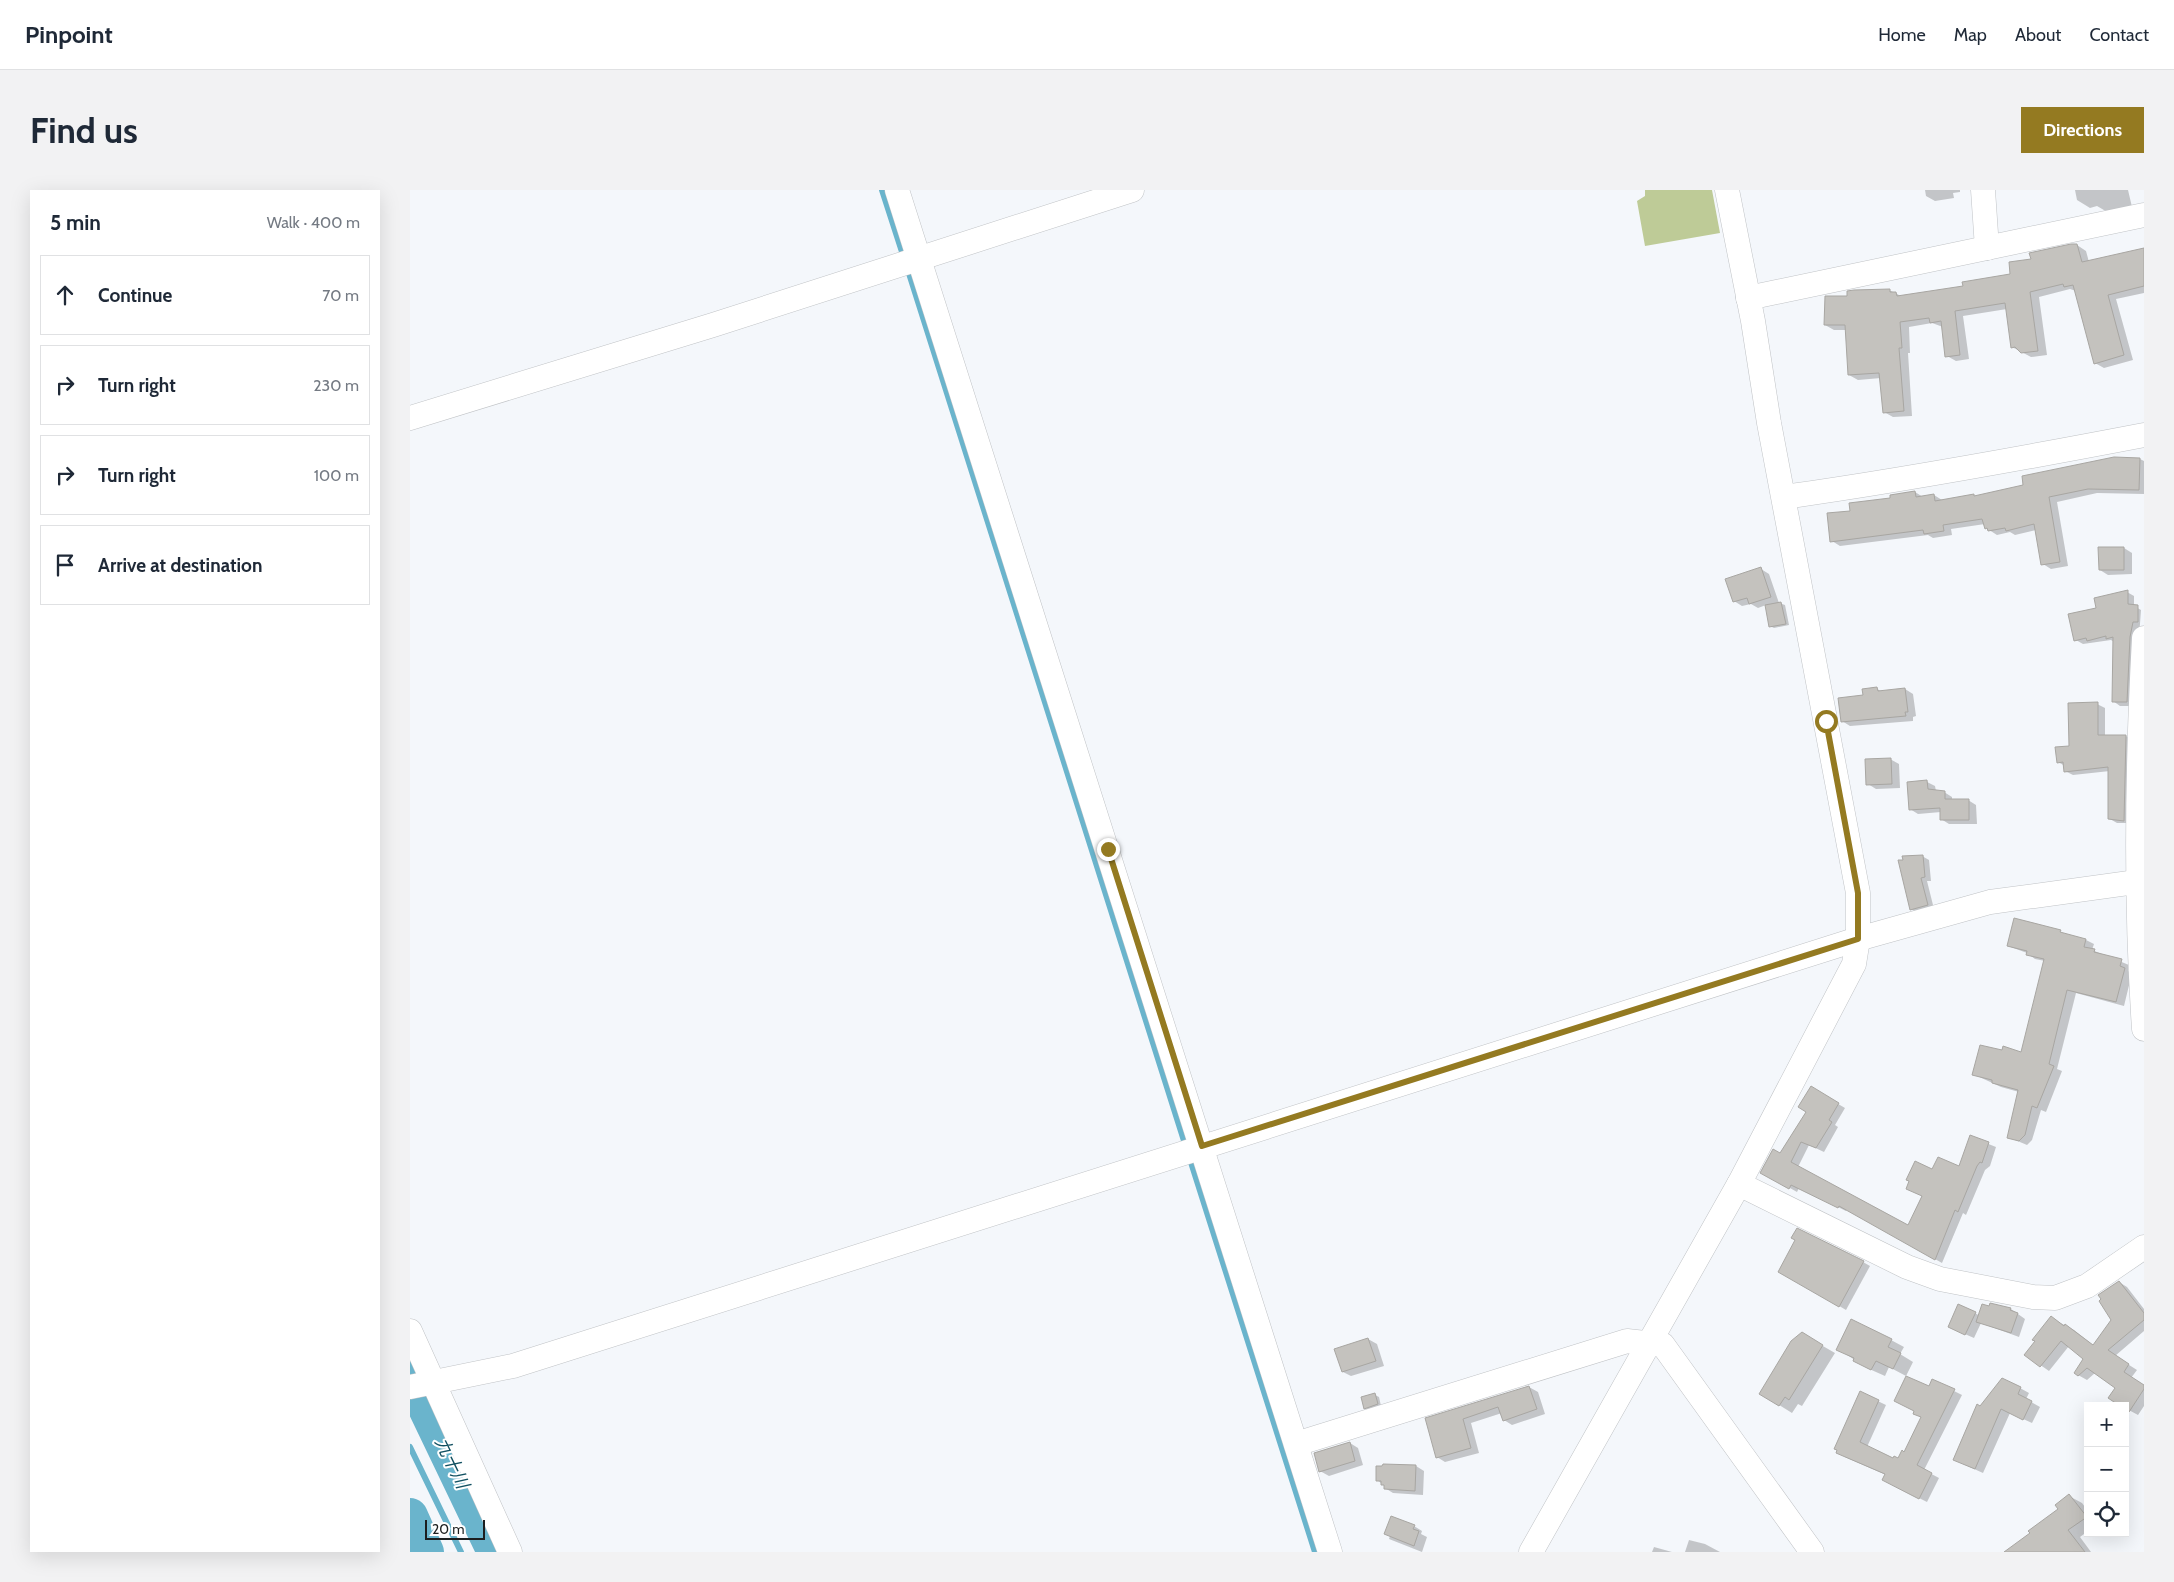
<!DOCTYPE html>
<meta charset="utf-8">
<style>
:root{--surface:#fff;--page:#f2f2f3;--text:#1f2937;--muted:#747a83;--line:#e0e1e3;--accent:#947a21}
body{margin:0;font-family:Cabin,"Noto Sans JP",sans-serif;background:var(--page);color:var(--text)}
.controls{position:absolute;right:15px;bottom:15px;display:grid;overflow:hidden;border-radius:0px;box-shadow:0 5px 20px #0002}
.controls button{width:45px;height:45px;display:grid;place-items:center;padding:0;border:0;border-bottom:1px solid var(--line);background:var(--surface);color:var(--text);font:25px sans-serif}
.scale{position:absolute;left:15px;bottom:12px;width:60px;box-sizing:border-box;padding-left:5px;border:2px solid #1c1e1f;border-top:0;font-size:14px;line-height:18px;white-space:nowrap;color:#1c1e1f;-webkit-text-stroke:4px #fff;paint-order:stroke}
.stop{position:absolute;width:15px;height:15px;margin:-11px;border:4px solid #947a21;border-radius:50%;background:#fff}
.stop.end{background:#947a21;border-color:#fff;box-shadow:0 1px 5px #0008}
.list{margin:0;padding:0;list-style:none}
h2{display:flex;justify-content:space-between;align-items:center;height:65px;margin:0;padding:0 20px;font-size:21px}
h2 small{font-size:16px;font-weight:400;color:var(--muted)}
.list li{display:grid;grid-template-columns:32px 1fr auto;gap:15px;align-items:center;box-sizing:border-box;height:80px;margin:0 10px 10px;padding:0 10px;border:1px solid var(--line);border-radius:0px}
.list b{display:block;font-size:19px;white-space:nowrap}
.list em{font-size:16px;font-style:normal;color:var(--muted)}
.icon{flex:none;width:28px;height:28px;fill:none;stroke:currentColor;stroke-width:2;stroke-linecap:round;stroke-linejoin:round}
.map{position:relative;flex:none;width:1734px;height:1362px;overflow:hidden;border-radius:0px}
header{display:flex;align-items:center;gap:30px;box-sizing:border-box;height:70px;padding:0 25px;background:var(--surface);border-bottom:1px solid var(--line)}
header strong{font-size:24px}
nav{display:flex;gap:28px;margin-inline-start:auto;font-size:18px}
.intro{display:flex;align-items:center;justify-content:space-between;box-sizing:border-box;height:120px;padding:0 30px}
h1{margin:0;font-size:35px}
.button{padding:12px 22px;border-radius:0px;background:var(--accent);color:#fff;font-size:18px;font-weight:700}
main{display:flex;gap:30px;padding:0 30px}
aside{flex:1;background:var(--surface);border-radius:0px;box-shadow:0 5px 20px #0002}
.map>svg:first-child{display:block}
.green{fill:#becb97}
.shadow{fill:#0003}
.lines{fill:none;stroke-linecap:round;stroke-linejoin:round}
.stream{stroke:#6ab4cc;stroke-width:6}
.river{stroke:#6ab4cc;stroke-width:36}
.building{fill:#c4c2be;stroke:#a8a6a2}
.street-casing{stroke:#c0c3c6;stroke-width:25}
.street{stroke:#fff;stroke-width:24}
.route{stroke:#947a21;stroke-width:6}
.labels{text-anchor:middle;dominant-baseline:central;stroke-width:4;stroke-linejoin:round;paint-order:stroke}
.water-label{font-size:18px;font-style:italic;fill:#125162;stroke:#fff}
</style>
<header>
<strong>Pinpoint</strong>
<nav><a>Home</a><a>Map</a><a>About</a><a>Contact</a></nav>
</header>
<div class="intro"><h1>Find us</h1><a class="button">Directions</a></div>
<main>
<aside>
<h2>5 min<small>Walk · 400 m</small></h2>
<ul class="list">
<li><svg class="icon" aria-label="ahead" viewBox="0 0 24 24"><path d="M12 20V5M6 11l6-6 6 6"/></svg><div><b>Continue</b></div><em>70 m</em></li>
<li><svg class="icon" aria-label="right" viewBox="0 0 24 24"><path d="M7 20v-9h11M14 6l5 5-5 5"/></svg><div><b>Turn right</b></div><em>230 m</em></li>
<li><svg class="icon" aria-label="right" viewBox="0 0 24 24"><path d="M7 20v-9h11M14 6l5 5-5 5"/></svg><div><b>Turn right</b></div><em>100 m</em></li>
<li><svg class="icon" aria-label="arrive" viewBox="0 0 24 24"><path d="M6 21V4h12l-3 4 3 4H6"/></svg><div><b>Arrive at destination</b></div></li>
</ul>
</aside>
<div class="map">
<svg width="1734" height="1362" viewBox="0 0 1734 1362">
<rect width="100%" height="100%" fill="#f4f7fb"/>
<polygon class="green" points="1235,0 1302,0 1310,43 1235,56 1227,11 1235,6"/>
<g class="shadow">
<polygon points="1515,0 1550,0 1550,2 1543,3 1544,8 1525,11 1516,6"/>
<polygon points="1665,0 1718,0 1722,17 1699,23 1687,16 1680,18 1667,10"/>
<polygon points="1667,55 1676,61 1679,72 1734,59 1734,103 1706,109 1723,170 1694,178 1685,173 1666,101 1660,99 1629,107 1637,165 1621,167 1602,157 1597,119 1553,126 1559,169 1546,171 1537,166 1533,137 1522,133 1499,137 1500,163 1498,163 1502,226 1483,227 1474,222 1471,188 1448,190 1439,185 1436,140 1424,140 1415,135 1438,107 1479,100 1491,106 1554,97 1602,85 1622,70"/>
<polygon points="1730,269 1734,271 1734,304 1687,303 1647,312 1658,376 1641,379 1633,374 1626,340 1605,345 1600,342 1587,345 1576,338 1575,334 1541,339 1542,345 1523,348 1518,345 1430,356 1422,351 1441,322 1505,302 1513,307 1524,305 1532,310 1563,305 1566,307"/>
<polygon points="1714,358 1722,363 1722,384 1698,385 1690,380"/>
<polygon points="1351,379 1359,384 1369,413 1375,415 1379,435 1364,438 1360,436 1356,415 1348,418 1341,414 1332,416 1324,411"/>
<polygon points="1717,402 1724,406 1724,416 1731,420 1724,516 1710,516 1703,511 1704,452 1701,450 1673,454 1666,450 1688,419"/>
<polygon points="1467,499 1472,502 1495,499 1503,504 1506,526 1503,527 1503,531 1440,536 1432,531 1454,506"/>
<polygon points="1687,514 1695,518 1695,546 1716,546 1723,551 1722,633 1707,633 1700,629 1700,581 1663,585 1655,581 1655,576 1648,572 1660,557"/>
<polygon points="1480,569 1489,574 1490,598 1466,599 1458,594"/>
<polygon points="1517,592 1525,596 1526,601 1534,602 1542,607 1542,611 1558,610 1566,615 1567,634 1539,634 1531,629 1531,622 1508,624 1500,619"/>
<polygon points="1512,666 1519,670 1521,691 1517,691 1524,719 1508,723 1501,719"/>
<polygon points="1605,730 1676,750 1684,754 1682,760 1719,775 1718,781 1722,783 1714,816 1666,803 1647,879 1652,881 1636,922 1631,920 1622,950 1617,955 1598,947 1609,902 1591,897 1563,884 1593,862 1612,863 1635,771 1625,769 1617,763 1598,756"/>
<polygon points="1401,898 1435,918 1425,935 1428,937 1414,962 1399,955 1388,977 1499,1036 1523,980 1550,978 1561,947 1586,957 1580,976 1575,980 1556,1025 1553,1023 1532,1073 1437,1019 1436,1021 1389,998 1387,1002 1352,982 1370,964 1398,921"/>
<polygon points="1453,1072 1460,1076 1436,1120 1370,1081"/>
<polygon points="1709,1092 1717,1097 1734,1119 1734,1141 1705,1166 1727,1180 1721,1188 1734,1196 1734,1216 1728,1225 1715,1218 1707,1197 1685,1183 1677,1190 1668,1185 1675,1169 1659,1156 1639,1181 1616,1165 1641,1128 1664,1140 1684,1156 1703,1130"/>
<polygon points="1581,1114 1601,1119 1615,1129 1609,1147 1571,1133 1564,1148 1548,1141 1565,1123 1570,1126"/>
<polygon points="1392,1144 1425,1163 1392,1216 1388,1214 1382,1223 1350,1203"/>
<polygon points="958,1149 967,1154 974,1176 941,1186 933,1182"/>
<polygon points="1481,1150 1494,1157 1490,1164 1503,1172 1496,1186 1479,1177 1475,1186 1457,1178 1428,1159"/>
<polygon points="1119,1197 1128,1202 1135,1224 1102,1235 1094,1230 1092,1223 1061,1233 1069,1263 1035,1272 1027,1267 1016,1229"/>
<polygon points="1520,1198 1544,1201 1552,1205 1514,1280 1529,1288 1517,1312 1481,1294 1476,1285 1435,1267 1451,1203 1476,1215 1457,1257 1484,1270 1488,1270 1495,1263 1512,1228 1504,1223"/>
<polygon points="1610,1198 1619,1203 1616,1209 1630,1217 1622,1233 1600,1223 1573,1283 1553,1274 1570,1218"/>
<polygon points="965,1205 969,1207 971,1216 959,1220 955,1218"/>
<polygon points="940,1253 948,1258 953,1275 919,1286 910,1281"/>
<polygon points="974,1275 1006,1276 1014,1281 1013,1305 983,1303 975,1298 975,1296 967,1290"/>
<polygon points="1659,1306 1672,1313 1678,1321 1678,1341 1670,1347 1681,1362 1602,1362 1650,1319"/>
<polygon points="1004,1336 1012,1341 1011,1344 1017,1347 1012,1362 979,1349 980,1346"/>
<polygon points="1279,1350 1295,1354 1310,1362 1275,1362"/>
<polygon points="1244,1357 1262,1362 1242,1362"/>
</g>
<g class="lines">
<g class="stream">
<polyline points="472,0 494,68"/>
<polyline points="497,77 776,957"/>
<polyline points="779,966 905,1362"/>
<polyline points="0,1257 51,1362"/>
</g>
<g class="river">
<polyline points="0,1185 85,1362"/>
<polyline points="0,1326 16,1362"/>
</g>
</g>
<g class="building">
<polygon points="1661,54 1667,54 1672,72 1734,58 1734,96 1698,105 1714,165 1684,174 1663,95 1654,97 1653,94 1620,102 1628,161 1611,163 1605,157 1601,158 1595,113 1545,121 1550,165 1535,167 1531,131 1520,133 1519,128 1490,132 1492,158 1489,158 1494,221 1473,223 1469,183 1438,185 1435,135 1414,135 1415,106 1437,106 1437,101 1444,100 1480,99 1480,102 1486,102 1487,106 1553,96 1552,92 1600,84 1599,72 1621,69 1619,63"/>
<polygon points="1704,267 1730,268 1729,300 1678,299 1639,307 1650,372 1631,375 1624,334 1596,341 1595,338 1578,341 1577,338 1575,339 1572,329 1533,335 1534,341 1514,344 1513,340 1420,352 1417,323 1440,321 1439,313 1480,308 1480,305 1505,301 1506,307 1524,304 1525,311 1564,304 1564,306 1613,295 1612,286"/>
<polygon points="1688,357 1714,357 1714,380 1689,380"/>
<polygon points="1351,377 1361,407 1339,414 1337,408 1323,412 1315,389"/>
<polygon points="1718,400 1718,414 1728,415 1728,432 1723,432 1720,447 1717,512 1702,512 1703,447 1696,449 1696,446 1677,451 1676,448 1664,451 1658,424 1686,418 1684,408"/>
<polygon points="1371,412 1376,434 1359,437 1355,415"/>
<polygon points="1467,497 1468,501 1495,498 1498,522 1495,522 1496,526 1431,532 1428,508 1453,505 1452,499"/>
<polygon points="1688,512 1688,545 1716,545 1714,631 1698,629 1698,577 1654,582 1653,572 1647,573 1645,557 1659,556 1658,513"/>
<polygon points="1481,568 1482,594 1456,595 1455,569"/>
<polygon points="1517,590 1518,599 1535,601 1535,609 1559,609 1559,630 1530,630 1530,618 1499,620 1497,592"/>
<polygon points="1513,665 1515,687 1511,688 1518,715 1500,720 1488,670 1493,670 1492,666"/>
<polygon points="1604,728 1651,740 1650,742 1676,749 1674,757 1685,759 1684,762 1712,769 1710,776 1715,778 1706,812 1657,800 1639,874 1644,876 1627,918 1622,916 1615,945 1609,951 1597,948 1608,900 1582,893 1582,890 1562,885 1570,855 1592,860 1593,856 1611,862 1634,769 1616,765 1617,761 1597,756"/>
<polygon points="1401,896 1429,913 1419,930 1422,932 1406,958 1391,952 1381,972 1498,1035 1512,1006 1496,999 1499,991 1496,990 1505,971 1522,979 1528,967 1549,976 1560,945 1579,952 1572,973 1570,972 1567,976 1548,1022 1545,1020 1525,1070 1429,1016 1428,1018 1381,995 1379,999 1350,983 1363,959 1370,963 1396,922 1388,917"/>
<polygon points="1387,1038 1454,1071 1429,1117 1368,1082 1385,1050 1381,1048"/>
<polygon points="1709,1091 1734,1123 1734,1130 1698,1160 1719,1174 1714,1182 1734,1195 1734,1199 1719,1222 1715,1219 1715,1216 1710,1216 1698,1208 1705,1198 1677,1178 1668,1186 1664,1183 1673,1169 1651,1151 1630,1177 1614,1165 1625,1151 1622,1150 1641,1126 1654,1136 1655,1134 1683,1155 1701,1130 1689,1111 1691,1109 1688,1105"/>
<polygon points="1580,1113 1601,1118 1600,1120 1608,1123 1601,1143 1566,1132 1572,1114 1579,1116"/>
<polygon points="1548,1114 1566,1122 1555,1145 1538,1137"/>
<polygon points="1441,1129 1482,1149 1478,1157 1491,1163 1483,1179 1466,1171 1461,1180 1443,1171 1444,1168 1426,1160"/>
<polygon points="1392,1142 1413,1155 1379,1210 1375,1207 1369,1216 1349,1204 1381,1151"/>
<polygon points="958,1148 966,1171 932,1182 924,1159"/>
<polygon points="1496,1186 1519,1196 1522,1189 1545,1199 1507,1275 1522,1283 1509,1309 1472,1290 1475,1284 1426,1263 1427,1260 1424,1259 1450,1201 1469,1210 1450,1252 1483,1268 1484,1266 1488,1268 1492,1260 1494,1262 1511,1227 1503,1224 1504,1221 1484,1211"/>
<polygon points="1592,1188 1611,1197 1608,1204 1622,1211 1613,1230 1591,1219 1565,1279 1543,1270 1567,1214 1570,1216"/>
<polygon points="1119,1196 1127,1219 1093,1231 1088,1217 1053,1229 1061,1258 1026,1268 1015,1228"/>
<polygon points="965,1203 968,1214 954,1219 951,1207"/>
<polygon points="940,1252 945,1271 909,1282 904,1263"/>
<polygon points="973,1274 1006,1275 1005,1301 974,1299 974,1295 971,1295 971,1291 966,1291 966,1276 972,1276"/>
<polygon points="1659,1304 1677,1327 1658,1340 1675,1362 1594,1362 1620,1343 1618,1341 1648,1319 1645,1315"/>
<polygon points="981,1326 1005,1335 1003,1339 1009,1341 1004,1356 974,1344"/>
</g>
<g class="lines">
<g class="street-casing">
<g id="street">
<polyline points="487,0 920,1362"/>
<polyline points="1573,0 1577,58"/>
<polyline points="1338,108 1734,25"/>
<polyline points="0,228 303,135 722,0"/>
<path d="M 1374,307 C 1495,290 1614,268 1734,245"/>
<path d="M 1734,448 C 1727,578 1725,709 1734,839"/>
<polyline points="1329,994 1497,1077 1530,1089 1623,1107 1645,1108 1677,1096 1734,1057"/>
<polyline points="0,1141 100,1362"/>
<polyline points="0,1197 103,1176 1448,749 1580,712 1734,691"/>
<polyline points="886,1254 1217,1151 1253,1155 1402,1362"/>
<polyline points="1121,1362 1329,994 1444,774 1448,749 1448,703 1359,233 1343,131 1317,0"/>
</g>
</g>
<use href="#street" class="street"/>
</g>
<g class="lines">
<polyline class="route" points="698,659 792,956 1448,749 1448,703 1416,531"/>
</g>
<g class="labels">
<g class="water-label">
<text transform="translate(42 1273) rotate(64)">九十川</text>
</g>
</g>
</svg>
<div class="controls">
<button>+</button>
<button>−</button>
<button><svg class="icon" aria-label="locate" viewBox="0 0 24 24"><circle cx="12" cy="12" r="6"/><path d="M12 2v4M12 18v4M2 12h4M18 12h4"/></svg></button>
</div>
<div class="scale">20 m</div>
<div class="stop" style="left:1416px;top:531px"></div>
<div class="stop end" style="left:698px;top:659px"></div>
</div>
</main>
